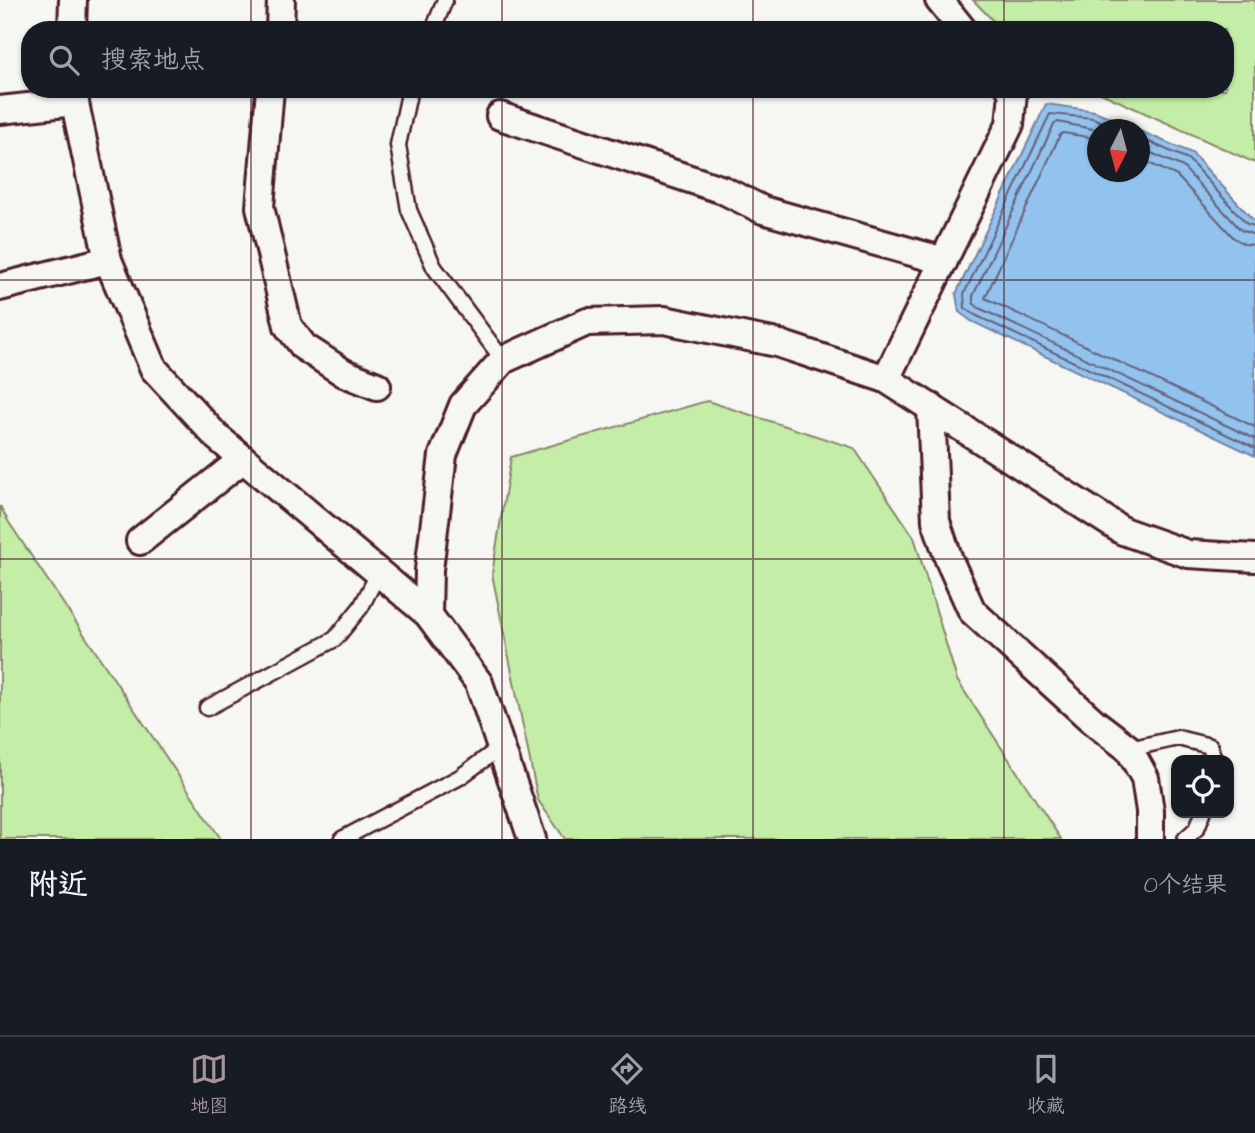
<!DOCTYPE html>
<html lang="zh">
<meta charset="utf-8">
<style>
:root{--surface:#171b24;--page:#20242c;--text:#f1f3f6;--muted:#9ea1a6;--line:#363941;--accent:#a6949b}
body{margin:0;font-family:"Architects Daughter","LXGW WenKai TC",sans-serif;background:var(--page);color:var(--text)}
.controls{position:absolute;right:21px;bottom:21px;display:grid;overflow:hidden;border-radius:14px;box-shadow:0 2px 5px #0004}
.controls button{width:63px;height:63px;display:grid;place-items:center;padding:0;border:0;border-bottom:2px solid var(--line);background:var(--surface);color:var(--text);font:35px sans-serif}
.compass{position:absolute;left:1087px;top:119px;width:63px;height:63px;border-radius:50%;background:var(--surface);box-shadow:0 2px 5px #0004;rotate:186deg}
.list{margin:0;padding:0;list-style:none}
h2{display:flex;justify-content:space-between;align-items:center;height:91px;margin:0;padding:0 28px;font-size:30px}
h2 small{font-size:23px;font-weight:400;color:var(--muted)}
.icon{flex:none;width:38px;height:38px;fill:none;stroke:currentColor;stroke-width:2;stroke-linecap:round;stroke-linejoin:round}
.map{position:relative;flex:none;width:1255px;height:839px;overflow:hidden}
.search{position:absolute;background:var(--surface);box-shadow:0 2px 5px #0004;left:21px;right:21px;top:21px;height:77px;display:flex;align-items:center;gap:18px;box-sizing:border-box;padding:0 24px;border-radius:28px;color:var(--muted);font-size:26px}
.sheet{height:196px;background:var(--surface)}
nav{display:flex;justify-content:space-around;align-items:center;box-sizing:border-box;height:98px;border-top:2px solid var(--line);background:var(--surface);font-size:19px;color:var(--muted)}
nav a{display:grid;justify-items:center;gap:4px}
nav .on{color:var(--accent)}
.map>svg:first-child{display:block}
.green{fill:#c4eda8;stroke:#87866a;stroke-width:2}
.water{fill:#92c3ee;stroke:#7581a0;stroke-width:2}
.lines{fill:none;stroke-linecap:round;stroke-linejoin:round}
.shore{stroke:#676179;stroke-width:2}
.service-casing{stroke:#4a1f2b;stroke-width:19}
.minor-casing{stroke:#4a1f2b;stroke-width:32}
.service{stroke:#f6f6f2;stroke-width:14}
.minor{stroke:#f6f6f2;stroke-width:26}
.grid{fill:none;stroke:#4a1f2b;stroke-width:2;stroke-opacity:0.55}
</style>
<div class="map">
<svg width="1255" height="839" viewBox="0 0 1255 839">
<rect width="100%" height="100%" fill="#f6f6f2"/>
<filter id="ink" filterUnits="userSpaceOnUse"><feTurbulence type="fractalNoise" baseFrequency=".0143" numOctaves="2"/><feDisplacementMap in="SourceGraphic" scale="14" xChannelSelector="R" yChannelSelector="G"/><feConvolveMatrix kernelMatrix="1 2 1 2 8 2 1 2 1" color-interpolation-filters="sRGB"/></filter>
<g filter="url(#ink)">
<g class="green">
<polygon points="973,0 1255,0 1255,163 1092,89 1225,89 1225,30 1002,30"/>
<polygon points="707,401 854,448 914,537 957,680 1061,839 565,839 538,800 492,574 511,457"/>
<polygon points="0,506 8,521 221,839 0,839"/>
</g>
<polygon class="water" points="1046,104 1095,111 1137,129 1098,130 1098,172 1140,172 1140,131 1192,153 1255,222 1255,456 971,321 959,312 956,294"/>
<g class="lines">
<g class="shore">
<polyline points="1098,130 1058,122 1054,124 973,296 973,303 979,308 1255,439"/>
<polyline points="1119,130 1093,118 1050,114 964,294 965,308 975,315 1255,448"/>
<polyline points="1140,138 1188,159 1247,224 1255,226"/>
<polyline points="1098,141 1088,137 1063,133 1060,135 985,298 1255,427"/>
<polyline points="1140,148 1183,167 1241,230 1255,235"/>
<polyline points="1140,159 1177,176 1234,238 1244,244 1255,245"/>
</g>
<g class="service-casing">
<g id="service">
<polyline points="433,30 445,0"/>
<polyline points="410,89 398,145 409,210 434,267 503,360"/>
<polyline points="207,708 335,639 361,607 379,572"/>
<polyline points="1129,749 1178,738 1210,746 1214,760"/>
<polyline points="342,839 460,777 501,747"/>
<polyline points="1185,839 1197,828 1203,813"/>
</g>
</g>
<g class="minor-casing">
<g id="minor">
<polyline points="939,0 963,30"/>
<polyline points="72,30 73,0"/>
<polyline points="280,30 281,0"/>
<polyline points="72,89 108,260 154,369 217,437 428,614 479,683 532,839"/>
<polyline points="270,89 260,207 288,326 304,347 344,373 377,386"/>
<polyline points="0,110 75,102"/>
<polyline points="500,116 723,190 763,210 944,261"/>
<polyline points="0,287 108,260"/>
<polyline points="886,379 1010,124 1013,93 1010,89"/>
<polyline points="931,407 936,521 949,560 972,611 1095,723 1129,749 1145,778 1150,811 1150,839"/>
<polyline points="140,541 243,459"/>
<polyline points="428,614 429,570 443,455 463,405 503,360 587,322 664,320 777,343 886,379 1123,531 1188,554 1255,558"/>
</g>
</g>
<use href="#service" class="service"/>
<use href="#minor" class="minor"/>
</g>
</g>
<path class="grid" d="M 251,0 L 251,30M 502,0 L 502,30M 753,0 L 753,30M 1004,0 L 1004,30M 251,89 L 251,839M 502,89 L 502,839M 753,89 L 753,839M 1004,89 L 1004,839M 0,280 L 1255,280M 0,559 L 1255,559"/>
</svg>
<div class="controls">
<button><svg class="icon" aria-label="locate" viewBox="0 0 24 24"><circle cx="12" cy="12" r="6"/><path d="M12 2v4M12 18v4M2 12h4M18 12h4"/></svg></button>
</div>
<svg class="compass" viewBox="-18 -18 36 36"><path d="M0-13l5 13h-10z" fill="#e53935"/><path d="M0 13l5-13h-10z" fill="#9ea1a6"/></svg>
<div class="search"><svg class="icon" aria-label="search" viewBox="0 0 24 24"><circle cx="10" cy="10" r="6"/><path d="M15 15l6 6"/></svg>搜索地点</div>
</div>
<section class="sheet">
<h2>附近<small>0个结果</small></h2>
<ul class="list">
</ul>
</section>
<nav>
<a class="on"><svg class="icon" aria-label="map" viewBox="0 0 24 24"><path d="M3 6l6-2 6 2 6-2v14l-6 2-6-2-6 2zM9 4v14M15 6v14"/></svg>地图</a>
<a><svg class="icon" aria-label="directions" viewBox="0 0 24 24"><path d="M12 3l9 9-9 9-9-9zM9 14v-3h6M13 9l2 2-2 2"/></svg>路线</a>
<a><svg class="icon" aria-label="saved" viewBox="0 0 24 24"><path d="M7 4h10v16l-5-4-5 4z"/></svg>收藏</a>
</nav>
